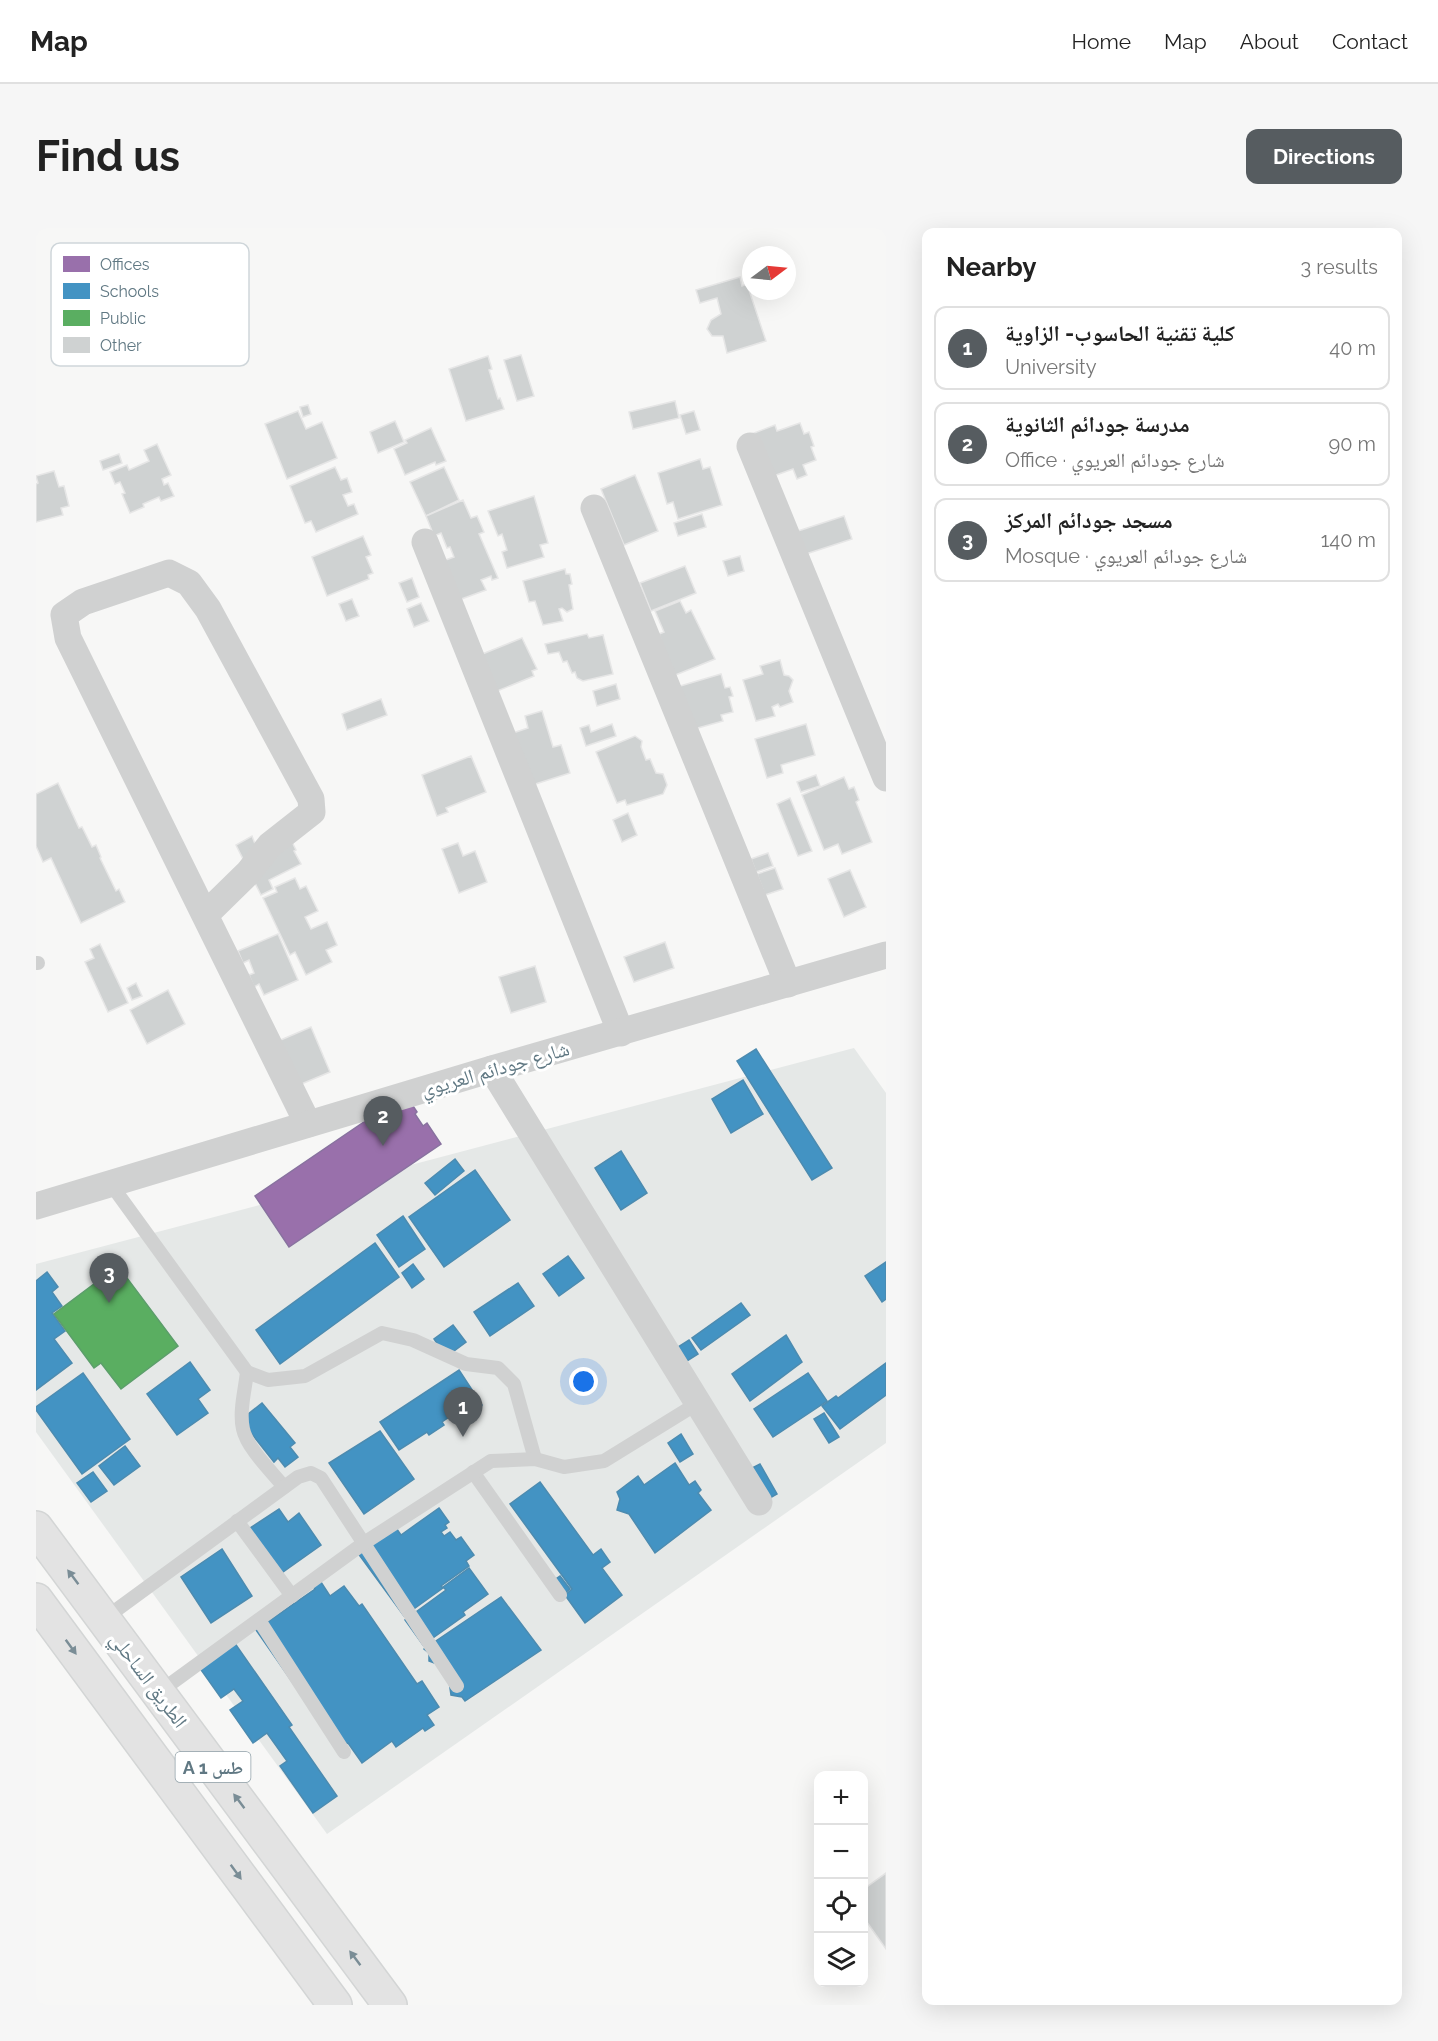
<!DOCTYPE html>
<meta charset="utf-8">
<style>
:root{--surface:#fff;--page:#f6f6f6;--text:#222;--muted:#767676;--line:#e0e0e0;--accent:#565c60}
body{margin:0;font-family:Raleway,"Noto Naskh Arabic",sans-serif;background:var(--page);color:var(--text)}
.controls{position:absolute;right:18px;bottom:18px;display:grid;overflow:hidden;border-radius:12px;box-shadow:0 6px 24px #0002}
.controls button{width:54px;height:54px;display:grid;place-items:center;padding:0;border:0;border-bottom:2px solid var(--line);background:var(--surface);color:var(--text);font:30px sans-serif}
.compass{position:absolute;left:706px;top:18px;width:54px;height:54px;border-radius:50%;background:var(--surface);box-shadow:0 6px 24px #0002;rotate:74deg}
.you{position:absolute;left:548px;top:1154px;width:21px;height:21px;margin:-15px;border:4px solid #fff;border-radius:50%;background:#1a73e8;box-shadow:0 0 0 9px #1a73e833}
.badge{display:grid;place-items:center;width:39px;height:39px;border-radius:50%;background:var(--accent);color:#fff;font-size:20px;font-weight:700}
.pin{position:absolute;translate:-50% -50px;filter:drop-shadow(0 2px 3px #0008)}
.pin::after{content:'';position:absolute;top:32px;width:21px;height:18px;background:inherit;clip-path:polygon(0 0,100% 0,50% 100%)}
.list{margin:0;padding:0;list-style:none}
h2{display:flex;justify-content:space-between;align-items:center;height:78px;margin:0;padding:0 24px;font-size:26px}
h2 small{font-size:20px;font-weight:400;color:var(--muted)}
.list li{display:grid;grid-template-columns:39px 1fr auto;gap:18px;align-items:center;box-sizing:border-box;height:84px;margin:0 12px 12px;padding:0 12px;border:2px solid var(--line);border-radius:12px}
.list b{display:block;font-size:22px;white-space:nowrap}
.list p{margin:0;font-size:20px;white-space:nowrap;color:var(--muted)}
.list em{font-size:20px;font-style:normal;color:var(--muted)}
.icon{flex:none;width:33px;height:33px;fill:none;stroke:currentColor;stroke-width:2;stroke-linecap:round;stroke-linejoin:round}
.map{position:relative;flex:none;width:850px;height:1777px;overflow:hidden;border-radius:12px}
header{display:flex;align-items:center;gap:36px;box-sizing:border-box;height:84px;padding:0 30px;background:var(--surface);border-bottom:2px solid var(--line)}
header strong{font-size:28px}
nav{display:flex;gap:33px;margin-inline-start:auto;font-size:21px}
.intro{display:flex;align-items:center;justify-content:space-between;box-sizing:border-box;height:144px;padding:0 36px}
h1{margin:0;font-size:42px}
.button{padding:15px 27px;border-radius:12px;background:var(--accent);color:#fff;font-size:21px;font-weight:700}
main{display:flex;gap:36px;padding:0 36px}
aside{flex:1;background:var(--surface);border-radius:12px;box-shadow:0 6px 24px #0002}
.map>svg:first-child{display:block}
.built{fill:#e5e8e7}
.offices{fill:#9970ab;stroke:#88729f;stroke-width:1.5}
.schools{fill:#4393c3;stroke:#4c8bb0;stroke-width:1.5}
.public{fill:#5aae61;stroke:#5c9e6b;stroke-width:1.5}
.building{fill:#cfd2d2;stroke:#e6e6e6;stroke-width:1.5}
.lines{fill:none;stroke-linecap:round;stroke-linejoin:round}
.trunk-casing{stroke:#d3d5d5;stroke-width:36}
.service{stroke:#d0d1d1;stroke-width:14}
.minor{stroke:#d0d1d1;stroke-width:27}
.trunk{stroke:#e3e3e3;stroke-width:33}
.oneway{fill:#7a8d96}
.labels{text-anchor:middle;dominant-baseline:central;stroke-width:6;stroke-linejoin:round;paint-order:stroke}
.shield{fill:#fff;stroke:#90a0a8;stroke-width:1.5}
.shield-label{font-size:18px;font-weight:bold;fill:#607883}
.street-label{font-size:20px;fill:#607883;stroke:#fff}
.key{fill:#fff;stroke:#cfd6da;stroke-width:1.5}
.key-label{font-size:16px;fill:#607883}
</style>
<header>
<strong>Map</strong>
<nav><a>Home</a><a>Map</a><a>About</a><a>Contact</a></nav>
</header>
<div class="intro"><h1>Find us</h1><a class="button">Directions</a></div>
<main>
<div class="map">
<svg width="850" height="1777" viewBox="0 0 850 1777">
<rect width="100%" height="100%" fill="#f7f7f6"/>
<polygon class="built" points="818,820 850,865 850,1215 291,1606 0,1204 0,1036"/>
<polygon class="offices" points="369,866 381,884 379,886 387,898 391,895 405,916 253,1019 219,968"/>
<g class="schools">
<polygon points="720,821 796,940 776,952 701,833"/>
<polygon points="707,852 727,886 695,905 676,871"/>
<polygon points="585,923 611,965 585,982 559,940"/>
<polygon points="419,931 428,943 399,967 389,955"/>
<polygon points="439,942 474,992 408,1039 373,989"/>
<polygon points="367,988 389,1021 363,1039 341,1007"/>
<polygon points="339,1015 363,1049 244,1136 220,1102"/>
<polygon points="532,1028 548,1050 523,1068 507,1046"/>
<polygon points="850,1034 850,1071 846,1074 829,1048"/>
<polygon points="377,1036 388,1051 376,1060 366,1045"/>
<polygon points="11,1044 22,1059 16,1064 26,1078 16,1085 29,1103 18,1111 36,1135 0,1162 0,1053"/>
<polygon points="482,1055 498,1078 454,1108 438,1084"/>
<polygon points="705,1075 714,1087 665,1122 656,1110"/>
<polygon points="417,1097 430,1114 410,1129 398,1111"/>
<polygon points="750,1107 766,1134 714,1173 696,1146"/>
<polygon points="653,1112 662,1126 651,1133 642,1119"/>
<polygon points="154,1134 174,1162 162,1171 172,1185 141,1207 111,1166"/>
<polygon points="850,1135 850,1167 804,1201 786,1178 800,1168 802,1170"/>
<polygon points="423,1142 446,1177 421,1194 416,1187 406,1194 408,1197 393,1207 391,1204 363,1222 344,1194"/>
<polygon points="47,1145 94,1211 46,1246 0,1182 0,1179"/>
<polygon points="772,1145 791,1173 737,1209 718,1181"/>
<polygon points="226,1175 259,1215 254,1219 262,1229 249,1239 242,1230 238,1234 215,1205 206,1191"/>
<polygon points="788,1185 803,1209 793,1215 778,1191"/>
<polygon points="344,1203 378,1251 328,1286 293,1235"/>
<polygon points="645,1206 657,1226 644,1234 632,1215"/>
<polygon points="89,1218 104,1238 78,1257 63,1238"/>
<polygon points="639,1235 653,1257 659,1253 665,1262 662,1265 675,1282 619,1325 593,1286 581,1282 584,1271 581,1264 602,1248 608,1257"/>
<polygon points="724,1236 741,1266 727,1274 710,1243"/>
<polygon points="57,1244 71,1263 55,1274 41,1255"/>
<polygon points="504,1254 557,1327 565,1321 574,1334 566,1340 586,1367 549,1395 529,1367 536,1361 474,1276"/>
<polygon points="403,1280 413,1294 409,1297 411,1300 405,1304 408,1308 414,1304 420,1312 425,1309 438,1327 430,1333 433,1338 405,1358 407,1360 368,1388 321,1324 358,1297 365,1307"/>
<polygon points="243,1281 252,1294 263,1285 285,1317 240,1349 208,1304"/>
<polygon points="186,1321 216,1368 175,1395 145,1349"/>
<polygon points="433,1340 452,1366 427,1384 429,1387 387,1417 369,1392 410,1362 407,1359"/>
<polygon points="281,1348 294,1368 308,1358 323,1378 326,1376 381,1456 386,1453 403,1479 391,1487 398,1497 389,1503 387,1500 360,1519 356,1513 326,1535 312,1515 303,1521 220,1402 279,1361 273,1353"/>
<polygon points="524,1348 534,1361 527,1367 517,1353"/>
<polygon points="465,1369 505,1422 429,1473 426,1469 415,1467 413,1453 401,1436 393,1433 393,1425 388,1421"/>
<polygon points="198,1414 256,1497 253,1499 301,1568 277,1585 244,1538 251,1533 231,1505 217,1515 194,1482 207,1473 198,1461 185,1470 163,1439"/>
</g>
<polygon class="public" points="82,1038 142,1118 85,1161 65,1135 58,1140 18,1086"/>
<g class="building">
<polygon points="704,49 706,58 711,56 730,113 691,125 687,108 676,108 671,101 675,92 685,86 681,70 664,75 660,62"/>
<polygon points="485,127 498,168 481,173 468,132"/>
<polygon points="452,128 456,141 453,142 462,171 464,170 468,181 430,193 413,141"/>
<polygon points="639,173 643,190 597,201 593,184"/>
<polygon points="272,177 275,186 267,189 264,179"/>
<polygon points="262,183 270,201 286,194 301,230 251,251 229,196"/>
<polygon points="658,183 664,202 650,206 644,187"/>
<polygon points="359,193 368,214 342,225 334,204"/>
<polygon points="764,195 768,206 773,204 778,218 775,219 780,232 767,237 771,247 761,251 757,241 729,251 713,207 739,197 741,203"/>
<polygon points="395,200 410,233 400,237 399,234 369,247 358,221 371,215 369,212"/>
<polygon points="121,216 135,247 126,251 128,257 132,255 138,268 125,273 123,269 107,276 108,279 94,285 86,266 89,265 84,254 79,256 74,244 91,237 93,242 113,233 108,222"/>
<polygon points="83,226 86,235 67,242 64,233"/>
<polygon points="664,231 667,241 674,239 686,277 642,291 637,274 631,276 622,245"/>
<polygon points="299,239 305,252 311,250 316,264 307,267 312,278 318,276 322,286 280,304 275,293 269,295 254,258"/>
<polygon points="408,239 423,272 390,288 374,254"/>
<polygon points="18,243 23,259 28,258 33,278 25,280 27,287 0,294 0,256 2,255 0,248"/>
<polygon points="599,247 622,303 588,317 565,261"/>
<polygon points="498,268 512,315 504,317 508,329 471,340 466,324 471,322 466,306 462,308 452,283"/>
<polygon points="427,272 435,290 441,288 448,304 443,306 462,350 456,352 455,348 445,352 450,362 420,373 404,334 418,329 414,319 411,320 405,305 398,308 390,288"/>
<polygon points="666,286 670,299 642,308 638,295"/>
<polygon points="808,288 816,311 770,326 762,303"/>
<polygon points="327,308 335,327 330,329 337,345 332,347 333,351 291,368 276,329"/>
<polygon points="704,328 708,343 692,348 687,333"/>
<polygon points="649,338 660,365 615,383 604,355"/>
<polygon points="529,341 530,346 534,346 536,356 533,357 537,381 531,384 526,380 523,381 527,393 507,397 499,373 493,374 487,353"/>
<polygon points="376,350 383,369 371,374 363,355"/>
<polygon points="316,371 323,388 310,393 303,376"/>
<polygon points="644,373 650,385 655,382 679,431 637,448 623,406 628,404 619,383"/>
<polygon points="385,375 393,393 378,399 371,381"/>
<polygon points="551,406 553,410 567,407 577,446 547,453 541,450 539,444 536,445 531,433 527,434 523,424 512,426 509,416"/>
<polygon points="486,410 501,441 496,443 498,448 449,468 434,431"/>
<polygon points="744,432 748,447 753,448 757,452 753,463 757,474 744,479 742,476 736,479 739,488 720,493 707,452 727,446 724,438"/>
<polygon points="685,446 689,460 694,459 697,468 693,469 697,484 685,487 687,493 651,503 634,461"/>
<polygon points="580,456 584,471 561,478 557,463"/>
<polygon points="345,471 351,487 311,502 306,486"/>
<polygon points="506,483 517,519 525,517 534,545 490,559 474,506 492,500 489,488"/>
<polygon points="576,496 580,508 550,518 544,500 553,497 555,504"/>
<polygon points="770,496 779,527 745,537 747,545 731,550 719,511"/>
<polygon points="599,508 606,513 605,519 610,532 614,531 620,545 627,546 631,557 627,566 591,577 589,572 581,575 560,524"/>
<polygon points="435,528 450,564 410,580 412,584 401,588 386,547"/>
<polygon points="780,547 784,558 765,564 761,554"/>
<polygon points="808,549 813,561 818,559 823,572 820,574 836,614 806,626 802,616 788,622 766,567"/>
<polygon points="22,555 43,600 46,599 56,619 60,617 65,629 64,630 80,663 83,661 89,674 45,695 15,630 7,634 0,618 0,566"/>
<polygon points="754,570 776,623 762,628 741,576"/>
<polygon points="592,585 601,607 586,614 577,592"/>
<polygon points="249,600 260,622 258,623 265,636 233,652 237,661 225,667 200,617 216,608 219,616"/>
<polygon points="422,615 427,628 439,623 451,654 423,665 406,621"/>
<polygon points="732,625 737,638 720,644 715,631"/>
<polygon points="739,640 747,661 729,667 721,646"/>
<polygon points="814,642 830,679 808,689 792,651"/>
<polygon points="259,650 264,661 270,658 282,683 269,689 275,701 291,694 301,717 290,722 296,734 270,747 259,724 254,727 227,670 241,664 239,659"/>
<polygon points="242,706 262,752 228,767 223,756 218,759 213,747 218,745 213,732 207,735 202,723"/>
<polygon points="629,714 638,740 598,754 588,729"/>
<polygon points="64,716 92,775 72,784 49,734 58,730 54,721"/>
<polygon points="499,738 510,774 475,785 463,749"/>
<polygon points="100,755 106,768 96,772 91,760"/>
<polygon points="132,762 149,796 111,816 94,782"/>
<polygon points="275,799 294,844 251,862 233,817"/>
<polygon points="850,1645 850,1721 828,1690 828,1661"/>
</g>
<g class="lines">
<g class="trunk-casing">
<g id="trunk">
<polyline points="0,1300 354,1777"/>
<polyline points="0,1372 299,1777"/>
</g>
</g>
<g class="service">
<polyline points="0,735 2,735"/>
<polyline points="74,955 211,1144 232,1152 269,1148 346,1105 377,1112 430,1136 462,1140 478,1156 499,1231"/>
<path d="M 211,1144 C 209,1162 203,1184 207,1201 C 211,1220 236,1244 248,1259"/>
<polyline points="437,1244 524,1367"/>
<polyline points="201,1293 256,1368"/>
<polyline points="68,1391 262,1249 275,1245 285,1250 421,1458"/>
<polyline points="223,1392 308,1524"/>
<polyline points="122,1465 328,1315 455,1233 499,1231 528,1239 568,1233 662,1175"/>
</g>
<g class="minor">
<polyline points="714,218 850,550"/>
<polyline points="558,280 752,756"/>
<polyline points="389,314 585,805"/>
<polyline points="169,687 212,645 234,617 276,584 275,571 172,381 153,355 133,345 47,374 28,387 32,410 272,896"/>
<polyline points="456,841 723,1274"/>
<polyline points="0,978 456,841 850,727"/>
</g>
<use href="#trunk" class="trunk"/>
</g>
<defs><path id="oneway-solid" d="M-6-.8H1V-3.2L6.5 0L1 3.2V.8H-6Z" transform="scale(1.5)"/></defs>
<g class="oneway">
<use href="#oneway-solid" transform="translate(37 1349) rotate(-127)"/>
<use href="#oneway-solid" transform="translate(35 1419) rotate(54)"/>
<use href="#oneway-solid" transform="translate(203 1573) rotate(-127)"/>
<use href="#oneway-solid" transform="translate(200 1644) rotate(54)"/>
<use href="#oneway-solid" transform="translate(319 1730) rotate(-127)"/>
</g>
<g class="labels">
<rect class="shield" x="139.5" y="1524" width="75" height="30" rx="4.5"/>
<g class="shield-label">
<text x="177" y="1539">A 1 طس</text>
</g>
<g class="street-label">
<text transform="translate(459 841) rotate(-16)">شارع جودائم العريوي</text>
<text transform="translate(113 1452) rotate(53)">الطريق الساحلي</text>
</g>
</g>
<rect x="15" y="15" width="198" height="123" rx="9" class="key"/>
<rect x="27" y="28" width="27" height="16" fill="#9970ab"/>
<rect x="27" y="55" width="27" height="16" fill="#4393c3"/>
<rect x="27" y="82" width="27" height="16" fill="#5aae61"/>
<rect x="27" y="109" width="27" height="16" fill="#cfd2d2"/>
<g class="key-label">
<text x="64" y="42">Offices</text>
<text x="64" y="69">Schools</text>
<text x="64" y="96">Public</text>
<text x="64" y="123">Other</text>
</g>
</svg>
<div class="controls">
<button>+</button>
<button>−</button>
<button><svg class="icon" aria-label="locate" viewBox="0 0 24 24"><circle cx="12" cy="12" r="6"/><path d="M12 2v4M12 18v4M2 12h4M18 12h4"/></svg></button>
<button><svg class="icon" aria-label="layers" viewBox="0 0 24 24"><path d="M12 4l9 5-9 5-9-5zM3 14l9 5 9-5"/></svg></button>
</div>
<svg class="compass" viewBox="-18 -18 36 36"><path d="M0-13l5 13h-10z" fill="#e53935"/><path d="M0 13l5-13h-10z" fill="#767676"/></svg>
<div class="you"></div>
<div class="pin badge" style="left:427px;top:1209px">1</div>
<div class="pin badge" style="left:347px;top:918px">2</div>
<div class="pin badge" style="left:73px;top:1075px">3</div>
</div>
<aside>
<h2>Nearby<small>3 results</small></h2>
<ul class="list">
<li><span class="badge">1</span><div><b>كلية تقنية الحاسوب- الزاوية</b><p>University</p></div><em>40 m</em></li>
<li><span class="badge">2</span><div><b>مدرسة جودائم الثانوية</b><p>Office · شارع جودائم العريوي</p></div><em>90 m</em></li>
<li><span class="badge">3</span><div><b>مسجد جودائم المركز</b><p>Mosque · شارع جودائم العريوي</p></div><em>140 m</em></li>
</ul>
</aside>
</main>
